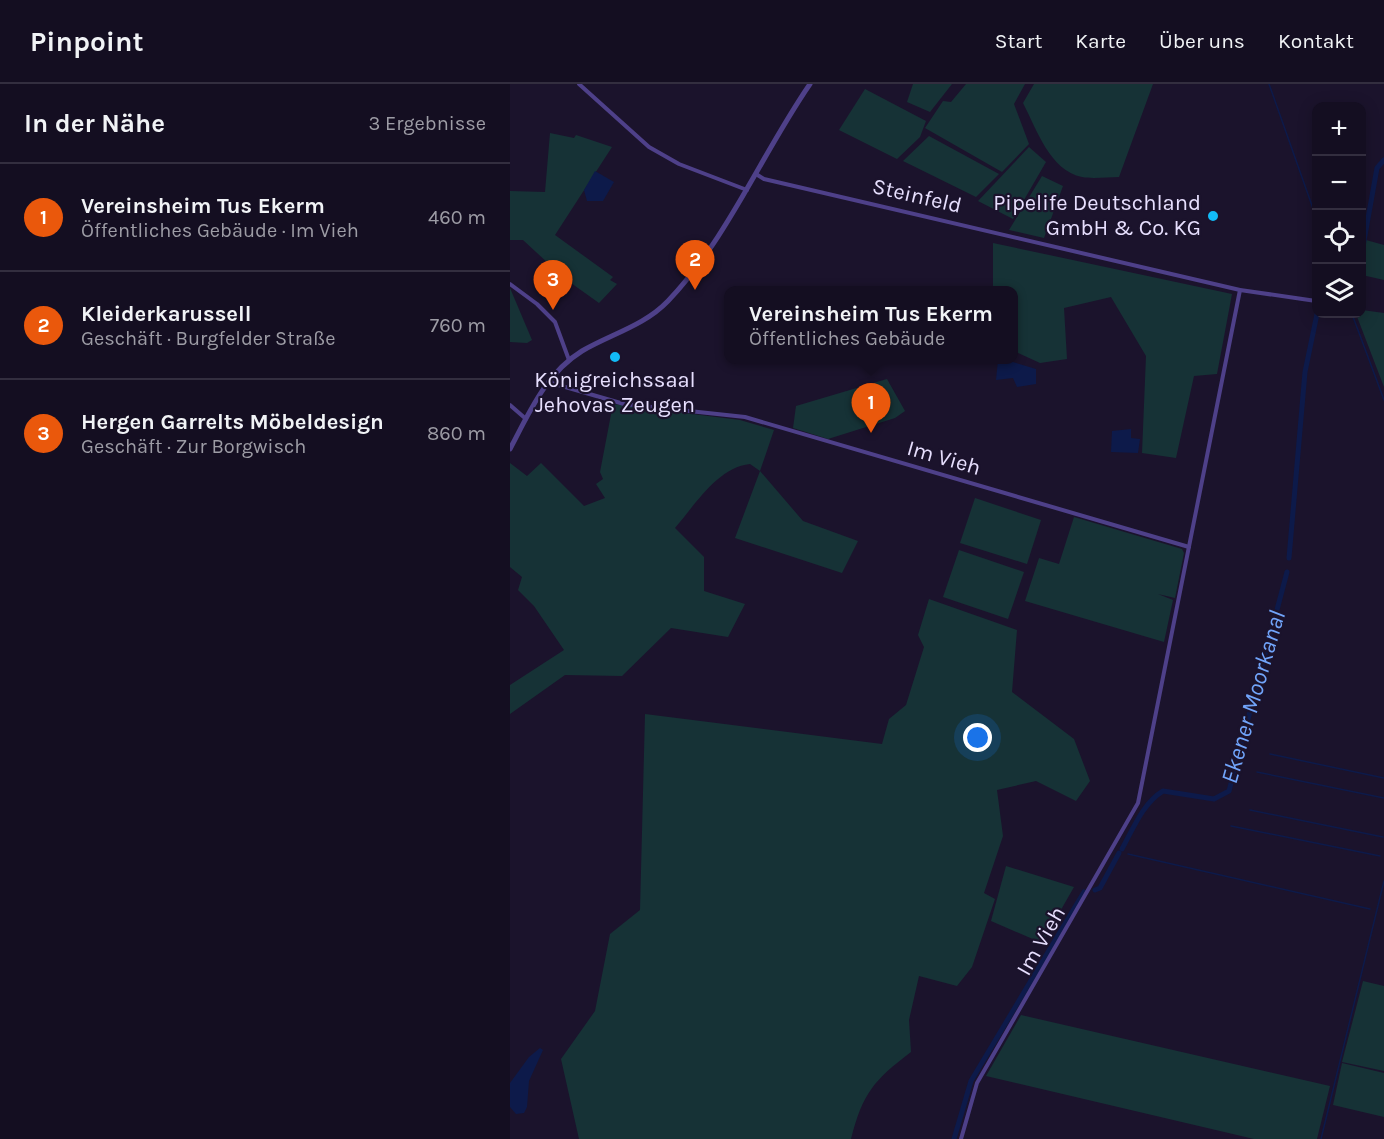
<!DOCTYPE html>
<html lang="de">
<meta charset="utf-8">
<style>
:root{--surface:#140e21;--page:#1d172a;--text:#f1f3f6;--muted:#9d9ca5;--line:#332e3f;--accent:#ea580c}
body{margin:0;font-family:Karla,sans-serif;background:var(--page);color:var(--text)}
.controls{position:absolute;right:18px;top:18px;display:grid;overflow:hidden;border-radius:12px;box-shadow:0 3px 15px #0003}
.controls button{width:54px;height:54px;display:grid;place-items:center;padding:0;border:0;border-bottom:2px solid var(--line);background:var(--surface);color:var(--text);font:30px sans-serif}
.you{position:absolute;left:468px;top:654px;width:21px;height:21px;margin:-15px;border:4px solid #fff;border-radius:50%;background:#1a73e8;box-shadow:0 0 0 9px #1a73e833}
.badge{display:grid;place-items:center;width:39px;height:39px;border-radius:50%;background:var(--accent);color:#fff;font-size:20px;font-weight:700}
.pin{position:absolute;translate:-50% -50px;filter:drop-shadow(0 2px 3px #0008)}
.pin::after{content:'';position:absolute;top:32px;width:21px;height:18px;background:inherit;clip-path:polygon(0 0,100% 0,50% 100%)}
.popup{position:absolute;left:214px;top:202px;width:294px;height:78px;box-sizing:border-box;display:grid;place-content:center;border-radius:12px;background:var(--surface);filter:drop-shadow(0 2px 4px #0005);font-size:20px;white-space:nowrap;color:var(--muted)}
.popup b{font-size:22px;color:var(--text)}
.popup::after{content:'';position:absolute;left:50%;top:100%;margin-left:-12px;border:12px solid transparent;border-top-color:var(--surface)}
.list{margin:0;padding:0;list-style:none}
h2{display:flex;justify-content:space-between;align-items:center;height:78px;margin:0;padding:0 24px;font-size:26px}
h2 small{font-size:20px;font-weight:400;color:var(--muted)}
.list li{display:grid;grid-template-columns:39px 1fr auto;gap:18px;align-items:center;box-sizing:border-box;height:108px;padding:0 24px;border-top:2px solid var(--line)}
.list b{display:block;font-size:22px;white-space:nowrap}
.list p{margin:0;font-size:20px;white-space:nowrap;color:var(--muted)}
.list em{font-size:20px;font-style:normal;color:var(--muted)}
.icon{flex:none;width:33px;height:33px;fill:none;stroke:currentColor;stroke-width:2;stroke-linecap:round;stroke-linejoin:round}
.map{position:relative;flex:none;width:874px;height:1055px;overflow:hidden}
header{display:flex;align-items:center;gap:36px;box-sizing:border-box;height:84px;padding:0 30px;background:var(--surface);border-bottom:2px solid var(--line)}
header strong{font-size:28px}
nav{display:flex;gap:33px;margin-inline-start:auto;font-size:21px}
main{display:flex}
aside{flex:1;background:var(--surface)}
.map>svg:first-child{display:block}
.green{fill:#163236}
.water{fill:#0d1a4a}
.lines{fill:none;stroke-linecap:round;stroke-linejoin:round}
.stream{stroke:#0d1a4a;stroke-width:1.5}
.canal{stroke:#0d1a4a;stroke-width:5}
.minor{stroke:#4e4089;stroke-width:4}
.tertiary{stroke:#4e4089;stroke-width:5}
.poi-dot{fill:#12bbf7;stroke:#1b132c;stroke-width:2}
.labels{text-anchor:middle;dominant-baseline:central;stroke-width:4.5;stroke-linejoin:round;paint-order:stroke}
.street-label{font-size:22px;fill:#e7dffe;stroke:#1b132c}
.poi-label{font-size:22px;fill:#e7dffe;stroke:#1b132c;text-anchor:end}
.water-label{font-size:24px;font-style:italic;fill:#71a4fa;stroke:#1b132c}
</style>
<header>
<strong>Pinpoint</strong>
<nav><a>Start</a><a>Karte</a><a>Über uns</a><a>Kontakt</a></nav>
</header>
<main>
<aside>
<h2>In der Nähe<small>3 Ergebnisse</small></h2>
<ul class="list">
<li><span class="badge">1</span><div><b>Vereinsheim Tus Ekerm</b><p>Öffentliches Gebäude · Im Vieh</p></div><em>460 m</em></li>
<li><span class="badge">2</span><div><b>Kleiderkarussell</b><p>Geschäft · Burgfelder Straße</p></div><em>760 m</em></li>
<li><span class="badge">3</span><div><b>Hergen Garrelts Möbeldesign</b><p>Geschäft · Zur Borgwisch</p></div><em>860 m</em></li>
</ul>
</aside>
<div class="map">
<svg width="874" height="1055" viewBox="0 0 874 1055">
<rect width="100%" height="100%" fill="#1b132c"/>
<g class="green">
<polygon points="403,0 442,0 420,28 397,18"/>
<polygon points="456,0 515,0 504,20 519,60 492,88 415,44 433,17 441,18"/>
<path d="M 524,0 L 643,0 L 609,93 C 597,93 583,95 572,93 C 540,87 526,44 513,19 Z"/>
<polygon points="355,5 416,37 410,53 387,75 329,46"/>
<polygon points="40,49 64,54 66,51 102,63 45,151 103,193 100,196 107,200 89,219 61,199 52,186 39,180 13,156 0,156 0,107 35,108"/>
<polygon points="419,52 489,90 466,113 393,77"/>
<polygon points="519,63 536,78 503,135 468,117"/>
<polygon points="532,92 553,102 534,154 499,146"/>
<polygon points="856,156 874,161 874,196 852,191"/>
<polygon points="483,159 722,210 707,290 684,292 666,374 632,369 636,272 601,213 554,224 557,275 530,279 504,267 503,206 483,206"/>
<polygon points="0,204 22,256 17,259 0,258"/>
<polygon points="852,226 874,229 874,303 846,230 852,230"/>
<polygon points="377,295 395,327 385,334 318,355 283,344 286,322"/>
<path d="M 103,320 L 230,336 L 264,346 L 250,387 L 293,437 L 348,457 L 332,489 L 225,454 L 250,387 L 240,380 C 208,383 185,421 165,444 L 194,473 L 194,507 L 235,520 L 218,553 L 161,544 L 112,592 L 55,591 L 0,630 L 0,601 L 54,566 L 24,522 L 8,506 L 12,493 L 0,483 L 0,379 L 17,392 L 31,379 L 74,422 L 95,414 L 86,400 L 93,395 L 90,388 Z"/>
<polygon points="465,414 531,436 517,480 450,459"/>
<polygon points="564,433 672,465 674,469 665,514 648,510 663,516 654,558 515,517 529,474 549,480"/>
<polygon points="449,466 514,488 498,535 433,513"/>
<path d="M 419,515 L 507,546 L 502,608 L 564,655 L 580,697 L 566,717 L 526,697 L 487,706 L 493,752 L 474,809 L 485,815 L 462,883 L 447,902 L 409,892 L 399,936 L 401,968 C 363,997 353,1009 341,1055 L 69,1055 L 51,975 L 85,927 L 100,850 L 130,826 L 135,630 L 372,660 L 379,635 L 396,621 L 414,563 L 408,551 Z"/>
<polygon points="496,782 564,803 532,859 481,837"/>
<polygon points="853,897 874,902 874,987 832,978"/>
<polygon points="511,931 820,1002 807,1055 744,1055 476,992"/>
<polygon points="832,979 874,989 874,1033 823,1021"/>
</g>
<g class="water">
<polygon points="85,87 104,98 93,117 77,117 74,106"/>
<polygon points="488,276 496,276 526,285 526,300 507,303 503,294 486,296"/>
<polygon points="621,345 621,354 630,355 628,369 601,368 602,347"/>
<polygon points="30,964 33,966 19,997 17,1023 14,1029 6,1030 0,1023 0,999 19,973"/>
</g>
<g class="lines">
<g class="stream">
<polyline points="759,0 806,133"/>
<polyline points="842,230 874,316"/>
<polyline points="760,670 874,694"/>
<polyline points="747,688 874,714"/>
<polyline points="740,726 873,753"/>
<polyline points="721,742 870,772"/>
<polyline points="618,770 860,825"/>
<polyline points="811,1055 874,797"/>
</g>
<g class="canal">
<polyline points="852,168 867,84 874,76"/>
<polyline points="779,474 795,288 807,230"/>
<path d="M 612,765 C 623,745 633,719 653,707 L 704,715 L 719,707 L 777,488"/>
<polyline points="585,806 590,804 609,769"/>
<polyline points="444,1055 461,997 574,808"/>
</g>
<g class="minor">
<polyline points="69,0 139,63 169,80 237,106"/>
<polyline points="246,90 254,95 730,206 806,217"/>
<polyline points="0,200 27,220 45,238 59,276"/>
<polyline points="38,298 114,320 235,333 679,463"/>
<polyline points="0,321 16,335"/>
<polyline points="451,1055 467,999 628,719 730,206"/>
</g>
<path class="tertiary" d="M 0,365 C 19,329 36,289 72,267 C 101,250 134,242 158,217 C 218,154 251,71 300,0"/>
</g>
<g class="poi-dot">
<circle cx="703" cy="132" r="6"/>
<circle cx="105" cy="273" r="6"/>
</g>
<g class="labels">
<g class="street-label">
<text transform="translate(407 112) rotate(13)">Steinfeld</text>
<text transform="translate(434 374) rotate(16)">Im Vieh</text>
<text transform="translate(531 857) rotate(-60)">Im Vieh</text>
</g>
<g class="poi-label">
<text x="691" y="119">Pipelife Deutschland<tspan x="691" dy="25">GmbH &amp; Co. KG</tspan></text>
<text x="105" y="296" text-anchor="middle">Königreichssaal<tspan x="105" dy="25">Jehovas Zeugen</tspan></text>
</g>
<g class="water-label">
<text transform="translate(743 613) rotate(-74)">Ekener Moorkanal</text>
</g>
</g>
</svg>
<div class="controls">
<button>+</button>
<button>−</button>
<button><svg class="icon" aria-label="locate" viewBox="0 0 24 24"><circle cx="12" cy="12" r="6"/><path d="M12 2v4M12 18v4M2 12h4M18 12h4"/></svg></button>
<button><svg class="icon" aria-label="layers" viewBox="0 0 24 24"><path d="M12 4l9 5-9 5-9-5zM3 14l9 5 9-5"/></svg></button>
</div>
<div class="you"></div>
<div class="pin badge" style="left:361px;top:349px">1</div>
<div class="popup"><b>Vereinsheim Tus Ekerm</b>Öffentliches Gebäude</div>
<div class="pin badge" style="left:185px;top:206px">2</div>
<div class="pin badge" style="left:43px;top:226px">3</div>
</div>
</main>
